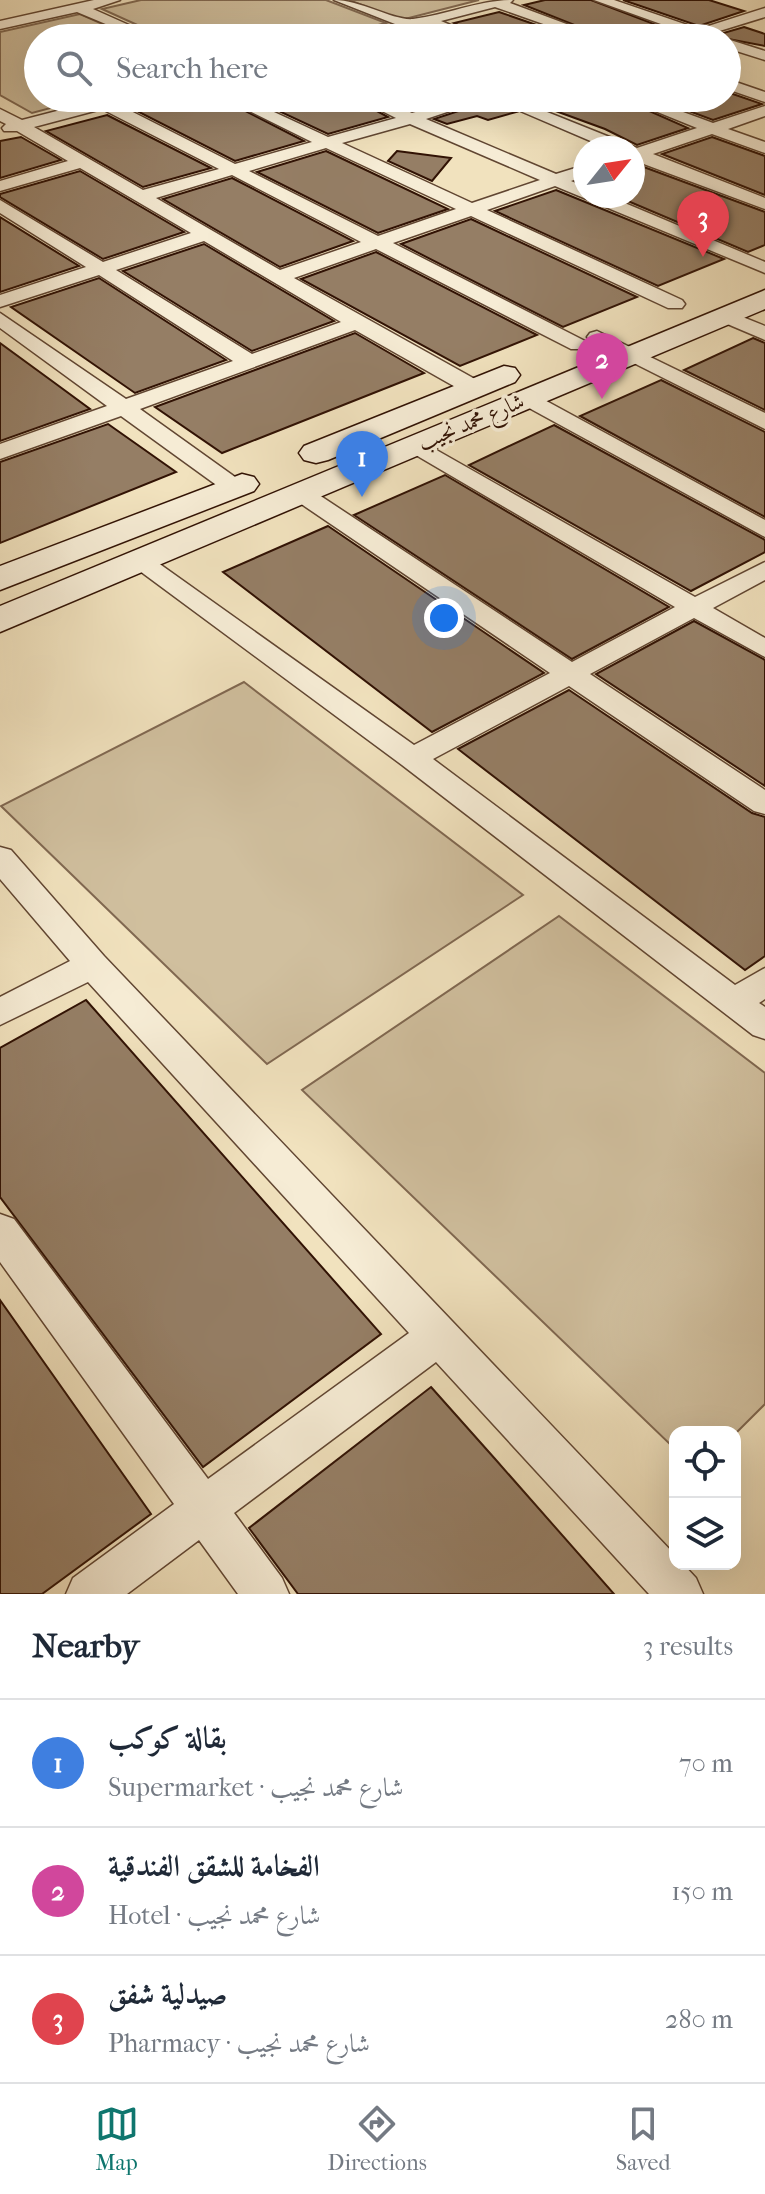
<!DOCTYPE html>
<meta charset="utf-8">
<style>
:root{--surface:#fff;--page:#f2f2f3;--text:#1f2937;--muted:#747a83;--line:#e0e1e3;--accent:#0f766e}
body{margin:0;font-family:"IM FELL French Canon",Amiri,serif;background:var(--page);color:var(--text)}
.controls{position:absolute;right:24px;bottom:24px;display:grid;overflow:hidden;border-radius:16px;box-shadow:0 8px 32px #0002}
.controls button{width:72px;height:72px;display:grid;place-items:center;padding:0;border:0;border-bottom:2px solid var(--line);background:var(--surface);color:var(--text);font:40px sans-serif}
.compass{position:absolute;left:573px;top:136px;width:72px;height:72px;border-radius:50%;background:var(--surface);box-shadow:0 8px 32px #0002;rotate:60deg}
.you{position:absolute;left:444px;top:618px;width:28px;height:28px;margin:-20px;border:6px solid #fff;border-radius:50%;background:#1a73e8;box-shadow:0 0 0 12px #1a73e833}
.badge{display:grid;place-items:center;width:52px;height:52px;border-radius:50%;background:var(--accent);color:#fff;font-size:26px;font-weight:700}
.pin{position:absolute;translate:-50% -66px;filter:drop-shadow(0 2px 4px #0008)}
.pin::after{content:'';position:absolute;top:42px;width:28px;height:24px;background:inherit;clip-path:polygon(0 0,100% 0,50% 100%)}
.list{margin:0;padding:0;list-style:none}
h2{display:flex;justify-content:space-between;align-items:center;height:104px;margin:0;padding:0 32px;font-size:34px}
h2 small{font-size:26px;font-weight:400;color:var(--muted)}
.list li{display:grid;grid-template-columns:52px 1fr auto;gap:24px;align-items:center;box-sizing:border-box;height:128px;padding:0 32px;border-top:2px solid var(--line)}
.list b{display:block;font-size:30px;white-space:nowrap}
.list p{margin:0;font-size:26px;white-space:nowrap;color:var(--muted)}
.list em{font-size:26px;font-style:normal;color:var(--muted)}
.icon{flex:none;width:44px;height:44px;fill:none;stroke:currentColor;stroke-width:2;stroke-linecap:round;stroke-linejoin:round}
.map{position:relative;flex:none;width:765px;height:1594px;overflow:hidden}
.search{position:absolute;background:var(--surface);box-shadow:0 8px 32px #0002;left:24px;right:24px;top:24px;height:88px;display:flex;align-items:center;gap:20px;box-sizing:border-box;padding:0 28px;border-radius:44px;color:var(--muted);font-size:30px}
.sheet{height:488px;background:var(--surface)}
nav{display:flex;justify-content:space-around;align-items:center;box-sizing:border-box;height:112px;border-top:2px solid var(--line);background:var(--surface);font-size:22px;color:var(--muted)}
nav a{display:grid;justify-items:center;gap:4px}
nav .on{color:var(--accent)}
.map>svg:first-child{display:block}
.green{fill:#d0bf9e;stroke:#806851;stroke-width:2}
.building{fill:#957e65;stroke:#311204;stroke-width:2}
.lines{fill:none;stroke-linecap:round;stroke-linejoin:round}
.minor-casing{stroke:#614632;stroke-width:3}
.secondary-casing{stroke:#311204;stroke-width:3}
.minor{fill:#f6ecd5;fill-rule:evenodd}
.secondary{fill:#f6ecd5;fill-rule:evenodd}
.labels{text-anchor:middle;dominant-baseline:central;stroke-width:7;stroke-linejoin:round;paint-order:stroke}
.far-street-label{font-size:22px;fill:#311204;stroke:#f6ecd5}
</style>
<div class="map">
<svg width="765" height="1594" viewBox="0 0 765 1594">
<rect width="100%" height="100%" fill="#f1e2be"/>
<filter id="stains"><feTurbulence type="fractalNoise" baseFrequency=".0025" numOctaves="4"/><feColorMatrix values="0 0 0 0 .2 0 0 0 0 .09 0 0 0 0 .02 0 0 0 .5 -.17"/></filter>
<radialGradient id="worn" r=".72"><stop offset=".6" stop-color="#630" stop-opacity="0"/><stop offset="1" stop-color="#630" stop-opacity=".3"/></radialGradient>
<g class="green">
<polygon points="141,0 326,0 386,23 328,38 166,38 102,9"/>
<polygon points="349,0 479,0 401,20"/>
<polygon points="80,14 134,38 38,38 38,98 88,98 32,113 0,95 0,32"/>
<polygon points="244,682 523,895 267,1064 1,806"/>
<polygon points="559,916 765,1073 765,1404 735,1434 675,1432 675,1449 302,1090"/>
</g>
<g class="building">
<polygon points="545,0 591,0 683,35 682,38 607,38 524,5"/>
<polygon points="623,0 709,0 744,11 699,26"/>
<polygon points="499,12 574,38 484,38 454,23"/>
<polygon points="744,27 765,34 765,46 723,38 720,34"/>
<polygon points="727,92 762,104 713,120 654,98 727,98"/>
<polygon points="168,98 220,98 304,141 235,161 133,109"/>
<polygon points="251,98 353,98 388,117 328,134"/>
<polygon points="385,98 453,98 439,102 438,99 438,102 412,110"/>
<polygon points="520,98 620,98 688,128 637,145 605,129"/>
<polygon points="489,101 516,112 488,120 477,116 447,124 434,119"/>
<polygon points="107,115 211,168 143,187 46,131"/>
<polygon points="21,137 61,160 0,178 0,141"/>
<polygon points="712,137 765,156 765,195 662,154"/>
<polygon points="326,151 448,209 378,233 257,172"/>
<polygon points="397,151 451,158 432,181 388,161"/>
<polygon points="633,163 765,212 765,245 748,252 616,196 633,196"/>
<polygon points="80,171 184,232 103,259 0,197 0,194"/>
<polygon points="232,178 353,241 280,267 163,199"/>
<polygon points="556,190 724,259 658,286 495,211"/>
<polygon points="0,217 79,266 0,292"/>
<polygon points="471,219 637,297 563,327 401,244"/>
<polygon points="204,244 334,321 252,351 123,271"/>
<polygon points="376,252 537,335 460,366 301,279"/>
<polygon points="99,278 226,360 135,393 11,307"/>
<polygon points="355,333 424,373 222,453 155,407"/>
<polygon points="753,338 765,343 765,410 684,370"/>
<polygon points="0,343 52,381 90,409 0,441"/>
<polygon points="661,380 765,432 765,517 580,416"/>
<polygon points="108,424 176,472 0,543 0,462"/>
<polygon points="554,425 765,540 765,552 691,591 469,465"/>
<polygon points="445,475 669,607 572,659 354,515"/>
<polygon points="328,526 544,673 432,732 223,572"/>
<polygon points="694,621 765,660 765,786 596,674"/>
<polygon points="569,690 752,813 765,817 765,956 745,970 458,749"/>
<polygon points="86,1000 381,1334 203,1467 0,1197 0,1048"/>
<polygon points="0,1300 151,1514 42,1594 0,1594"/>
<polygon points="431,1387 496,1460 614,1594 298,1594 249,1528"/>
</g>
<g class="lines">
<g class="minor-casing">
<g id="minor">
<polygon points="94,0 120,0 93,9 158,38 139,38 77,12 0,29 0,21"/>
<path d="M 334,0 C 361,0 394,21 413,19 C 447,15 478,0 513,0 L 510,3 L 604,38 L 583,38 L 495,7 L 441,21 L 481,38 L 461,38 L 425,25 L 373,38 L 349,38 L 395,24 Z"/>
<polygon points="594,0 614,0 699,29 765,8 765,17 713,33 720,38 685,38 686,33"/>
<polygon points="727,39 765,51 765,60 727,48"/>
<polygon points="727,79 765,92 765,102 727,89"/>
<path d="M 107,98 L 129,98 L 128,102 L 119,105 L 235,164 L 312,142 L 223,98 L 244,98 L 328,137 L 396,118 L 356,98 L 377,98 L 412,113 L 464,98 L 489,98 L 426,119 L 556,174 L 585,165 L 585,176 L 571,181 L 585,187 L 585,196 L 608,196 L 765,262 L 765,273 L 555,186 L 487,210 L 682,300 L 685,304 L 682,308 L 668,308 L 471,216 L 393,243 L 585,341 L 588,345 L 585,349 L 571,349 L 376,249 L 294,278 L 482,383 L 485,388 L 482,393 L 466,393 L 355,330 L 140,409 L 242,482 L 246,487 L 242,492 L 226,492 L 121,416 L 0,459 L 0,444 L 107,406 L 0,328 L 0,313 L 126,399 L 233,361 L 99,275 L 0,307 L 0,295 L 86,267 L 0,213 L 0,200 L 103,262 L 191,233 L 80,168 L 0,191 L 0,181 L 68,161 L 17,131 L 4,131 L 2,128 L 6,124 L 0,121 L 0,109 L 22,120 ZM 102,109 L 219,169 L 143,190 L 34,127 ZM 410,124 L 540,180 L 472,203 L 342,143 ZM 326,148 L 456,209 L 378,236 L 249,171 ZM 232,175 L 361,242 L 280,270 L 156,198 ZM 204,241 L 341,322 L 252,354 L 116,270 Z"/>
<polygon points="490,98 512,98 637,148 697,128 623,98 645,98 713,123 765,106 765,116 728,129 765,142 765,153 712,134 653,154 765,198 765,209 633,160 633,148 607,148"/>
<polygon points="725,310 765,326 765,340 718,320 715,316"/>
<polygon points="597,331 765,413 765,429 590,341 587,337 590,333"/>
<polygon points="528,391 765,520 765,537 520,403 517,398 520,393"/>
<polygon points="417,439 695,597 765,562 765,580 713,608 765,638 765,657 694,618 590,674 765,790 765,814 754,811 569,686 433,759 735,985 765,968 765,999 759,1003 765,1007 765,1039 753,1035 402,765 125,560 129,555 147,555 414,745 550,673 291,497 287,492 291,487 307,487 572,662 675,607 409,451 406,446 409,441"/>
<polygon points="0,847 11,850 104,956 675,1555 675,1564 683,1564 696,1578 703,1594 649,1594 436,1362 234,1513 282,1578 289,1594 238,1594 199,1540 127,1594 66,1594 73,1578 174,1504 0,1262 0,1214 14,1219 208,1479 409,1333 88,982 0,1025 0,997 70,961 0,879"/>
</g>
</g>
<g class="secondary-casing">
<g id="secondary">
<polygon points="765,290 765,309 0,632 0,606"/>
<polygon points="504,366 515,368 520,375 515,382 328,460 316,463 304,460 299,453 304,446"/>
<polygon points="242,474 254,477 259,484 254,491 0,590 0,566"/>
</g>
</g>
<use href="#minor" class="minor"/>
<use href="#secondary" class="secondary"/>
</g>
<g class="labels">
<g class="far-street-label">
<text transform="translate(471 422) rotate(-23)">شارع محمد نجيب</text>
</g>
</g>
<rect width="100%" height="100%" filter="url(#stains)"/>
<rect width="100%" height="100%" fill="url(#worn)"/>
</svg>
<div class="controls">
<button><svg class="icon" aria-label="locate" viewBox="0 0 24 24"><circle cx="12" cy="12" r="6"/><path d="M12 2v4M12 18v4M2 12h4M18 12h4"/></svg></button>
<button><svg class="icon" aria-label="layers" viewBox="0 0 24 24"><path d="M12 4l9 5-9 5-9-5zM3 14l9 5 9-5"/></svg></button>
</div>
<svg class="compass" viewBox="-18 -18 36 36"><path d="M0-13l5 13h-10z" fill="#e53935"/><path d="M0 13l5-13h-10z" fill="#747a83"/></svg>
<div class="you"></div>
<div class="pin badge" style="left:362px;top:497px;background:#3f7fe0">1</div>
<div class="pin badge" style="left:602px;top:399px;background:#d1479c">2</div>
<div class="pin badge" style="left:703px;top:257px;background:#e0444e">3</div>
<div class="search"><svg class="icon" aria-label="search" viewBox="0 0 24 24"><circle cx="10" cy="10" r="6"/><path d="M15 15l6 6"/></svg>Search here</div>
</div>
<section class="sheet">
<h2>Nearby<small>3 results</small></h2>
<ul class="list">
<li><span class="badge" style="background:#3f7fe0">1</span><div><b>بقالة كوكب</b><p>Supermarket · شارع محمد نجيب</p></div><em>70 m</em></li>
<li><span class="badge" style="background:#d1479c">2</span><div><b>الفخامة للشقق الفندقية</b><p>Hotel · شارع محمد نجيب</p></div><em>150 m</em></li>
<li><span class="badge" style="background:#e0444e">3</span><div><b>صيدلية شفق</b><p>Pharmacy · شارع محمد نجيب</p></div><em>280 m</em></li>
</ul>
</section>
<nav>
<a class="on"><svg class="icon" aria-label="map" viewBox="0 0 24 24"><path d="M3 6l6-2 6 2 6-2v14l-6 2-6-2-6 2zM9 4v14M15 6v14"/></svg>Map</a>
<a><svg class="icon" aria-label="directions" viewBox="0 0 24 24"><path d="M12 3l9 9-9 9-9-9zM9 14v-3h6M13 9l2 2-2 2"/></svg>Directions</a>
<a><svg class="icon" aria-label="saved" viewBox="0 0 24 24"><path d="M7 4h10v16l-5-4-5 4z"/></svg>Saved</a>
</nav>
